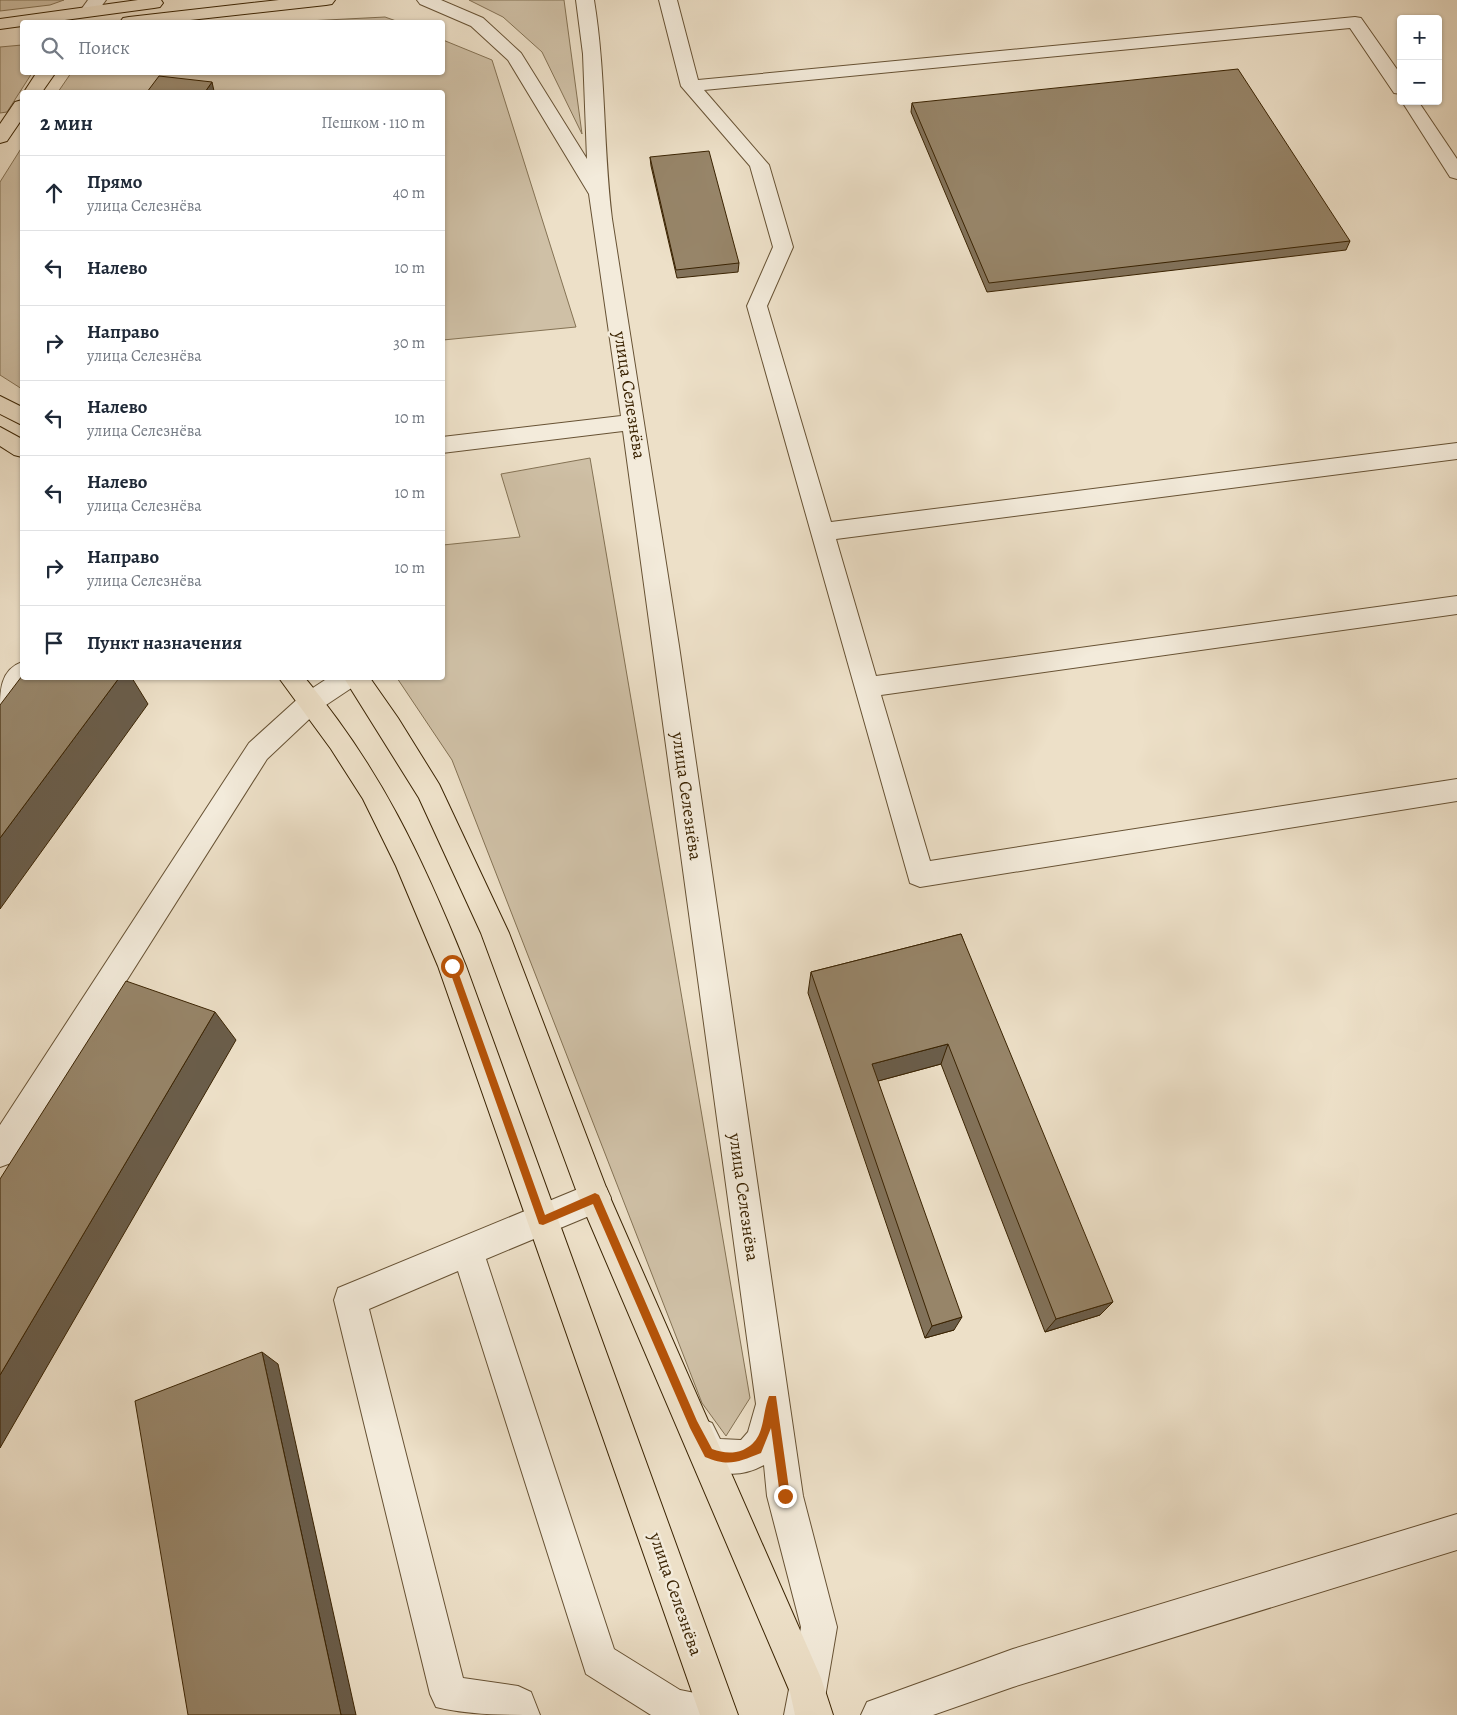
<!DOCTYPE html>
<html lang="ru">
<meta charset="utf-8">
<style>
:root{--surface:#fff;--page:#f2f2f3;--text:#1f2937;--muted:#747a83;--line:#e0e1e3}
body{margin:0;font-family:Alegreya,serif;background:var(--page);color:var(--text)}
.controls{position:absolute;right:15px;top:15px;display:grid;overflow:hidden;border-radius:5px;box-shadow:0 1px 4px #0004}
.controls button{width:45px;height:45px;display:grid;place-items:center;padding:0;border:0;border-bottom:1px solid var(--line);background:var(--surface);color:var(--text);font:25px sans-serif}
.stop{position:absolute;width:15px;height:15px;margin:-11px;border:4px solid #b45309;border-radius:50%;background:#fff}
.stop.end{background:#b45309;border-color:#fff;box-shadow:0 1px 5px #0008}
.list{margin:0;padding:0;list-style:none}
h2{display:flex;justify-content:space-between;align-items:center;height:65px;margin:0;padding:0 20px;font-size:21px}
h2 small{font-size:16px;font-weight:400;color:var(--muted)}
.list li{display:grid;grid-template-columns:32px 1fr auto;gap:15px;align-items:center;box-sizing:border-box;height:75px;padding:0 20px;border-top:1px solid var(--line)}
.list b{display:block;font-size:19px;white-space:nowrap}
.list p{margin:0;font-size:16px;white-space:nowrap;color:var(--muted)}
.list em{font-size:16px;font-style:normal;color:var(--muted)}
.icon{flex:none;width:28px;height:28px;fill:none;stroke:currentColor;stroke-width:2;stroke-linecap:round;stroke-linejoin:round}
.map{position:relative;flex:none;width:1457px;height:1715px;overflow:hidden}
.search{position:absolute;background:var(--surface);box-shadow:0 1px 4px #0004;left:20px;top:20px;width:425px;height:55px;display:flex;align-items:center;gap:12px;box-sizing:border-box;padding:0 18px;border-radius:5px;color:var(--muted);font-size:19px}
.panel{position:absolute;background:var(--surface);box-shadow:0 1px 4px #0004;left:20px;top:90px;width:425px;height:590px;border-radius:5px}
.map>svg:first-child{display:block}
.green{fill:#cfc0a6;stroke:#847254}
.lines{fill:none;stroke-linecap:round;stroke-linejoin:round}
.minor-casing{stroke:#675234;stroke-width:2}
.major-casing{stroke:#3a2302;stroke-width:2}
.minor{fill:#f3ebdb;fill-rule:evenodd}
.major{fill:#ede0c8;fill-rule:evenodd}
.wall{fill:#82725a;stroke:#3a2302}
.shaded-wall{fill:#6a5d4a;stroke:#3a2302}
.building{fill:#978569;stroke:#3a2302}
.route{fill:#b45309}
.labels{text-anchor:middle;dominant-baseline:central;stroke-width:5;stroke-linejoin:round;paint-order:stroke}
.street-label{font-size:18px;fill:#3a2302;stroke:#f3ebdb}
</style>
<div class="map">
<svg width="1457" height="1715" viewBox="0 0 1457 1715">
<rect width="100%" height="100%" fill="#ede0c8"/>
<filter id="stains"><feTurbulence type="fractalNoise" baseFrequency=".004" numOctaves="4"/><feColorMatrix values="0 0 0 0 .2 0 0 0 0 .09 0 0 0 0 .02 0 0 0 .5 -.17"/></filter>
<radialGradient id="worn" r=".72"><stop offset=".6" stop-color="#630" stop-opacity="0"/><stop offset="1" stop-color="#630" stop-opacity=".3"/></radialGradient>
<g class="green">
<polygon points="0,0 64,0 50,5 0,11"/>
<polygon points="469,0 564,0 582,134 542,52 503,17"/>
<polygon points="385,17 399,22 288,22"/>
<polygon points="443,40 492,60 576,327 443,340 442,92 58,92 71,73 442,72"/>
<polygon points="22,45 22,72 32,73 7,112 0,113 0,47"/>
<polygon points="22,147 22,389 0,375 0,182"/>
<polygon points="590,458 750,1398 726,1436 702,1403 452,760 397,678 442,678 443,545 520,537 501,474"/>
</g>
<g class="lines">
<g class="minor-casing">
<g id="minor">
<polygon points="88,0 106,0 95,15 83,15 80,11"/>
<path d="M 417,0 L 441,0 L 483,18 L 521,53 L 587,159 L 583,54 L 576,0 L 594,0 C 606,73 603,146 612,219 L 679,646 L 803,1496 L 837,1627 L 822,1715 L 784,1715 L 801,1627 L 767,1496 L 764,1465 C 740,1478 721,1475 697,1465 L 683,1435 L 688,1423 L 700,1418 L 712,1423 L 720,1439 L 741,1440 L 748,1432 L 756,1404 L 623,431 L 442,453 L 442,437 L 621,416 L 589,194 L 508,60 L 471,26 L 420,4 Z"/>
<polygon points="659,0 677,0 698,80 1355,17 1361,18 1401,75 1401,94 1394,93 1350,28 704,90 769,165 793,247 767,306 831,522 1457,443 1457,459 836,539 876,676 1457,596 1457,614 881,695 930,861 1457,779 1457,801 920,887 910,883 747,306 773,247 750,166 681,86"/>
<polygon points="1401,100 1418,101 1457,159 1457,179 1450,177"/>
<path d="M 22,662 L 22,678 L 32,678 L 9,709 L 0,712 C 0,691 0,670 22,662 Z"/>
<polygon points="328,678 360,678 356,685 320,709 267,759 11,1163 0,1167 0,1125 249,743 302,695"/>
<path d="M 595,1182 L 606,1187 L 611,1198 L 606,1209 L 486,1259 L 614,1649 L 680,1690 L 710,1696 L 723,1702 L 729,1715 L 651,1715 L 586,1674 L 458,1271 L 369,1309 L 463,1678 L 518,1686 L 531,1692 L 540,1715 C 506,1715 468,1715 436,1707 L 430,1694 L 334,1300 L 338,1288 Z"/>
<polygon points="1457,1514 1457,1550 1013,1687 933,1715 861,1715 867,1702 1013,1649"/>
</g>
</g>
<g class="major-casing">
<g id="major">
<polygon points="138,0 161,0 163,3 160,7 154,8 50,22 22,22 22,26 0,29 0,19"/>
<polygon points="279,0 335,0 332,4 326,5 172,22 120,22 123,18 129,17"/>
<polygon points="37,72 56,72 42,92 24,92"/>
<polygon points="22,100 22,119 7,141 0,143 0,124 15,102"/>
<polygon points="0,396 22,407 22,425 0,414"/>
<polygon points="0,427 22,439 22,457 14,455 0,446"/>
<path d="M 279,678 L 305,678 C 381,769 422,857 466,966 L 738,1715 L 700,1715 L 438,966 L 396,866 L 363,799 L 331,749 Z"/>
<polygon points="344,678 370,678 398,718 439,784 509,933 609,1195 821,1678 833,1715 795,1715 790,1692 579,1198 481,933 419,798"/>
</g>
</g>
<use href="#minor" class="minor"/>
<use href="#major" class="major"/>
</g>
<g class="wall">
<polygon points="912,103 1350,241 1346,250 987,292 911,112"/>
<polygon points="650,157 739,263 738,272 677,278 651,166"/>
<polygon points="961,934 1100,1315 1045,1332 941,1064 878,1081 954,1330 925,1338 808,993 811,972"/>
</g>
<g class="shaded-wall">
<polygon points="212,82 214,91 213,92 205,92"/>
<polygon points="119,678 132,678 148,704 0,909 0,838"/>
<polygon points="215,1012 236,1040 0,1448 0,1375"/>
<polygon points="948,1044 941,1064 867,1084 872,1064"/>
<polygon points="1113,1302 1100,1315 1045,1332 1056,1319"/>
<polygon points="962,1317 954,1330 925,1338 932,1326"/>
<polygon points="262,1352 278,1364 356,1715 341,1715"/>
</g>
<g class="building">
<polygon points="1238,69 1350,241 989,283 912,103"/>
<polygon points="159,76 212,82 205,92 147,92"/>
<polygon points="709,151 739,263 676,270 650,157"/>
<polygon points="22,676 22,678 119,678 0,838 0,705"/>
<polygon points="961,934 1113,1302 1056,1319 948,1044 872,1064 962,1317 932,1326 811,972"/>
<polygon points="126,981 215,1012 0,1375 0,1179"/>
<polygon points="262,1352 341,1715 188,1715 135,1401"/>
</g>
<path class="route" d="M 452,962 L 456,966 L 545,1215 L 595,1193 L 599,1195 L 697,1421 L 712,1449 C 723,1453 732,1454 743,1450 C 766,1440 761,1417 769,1396 L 776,1396 L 790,1496 L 788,1499 L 781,1499 L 780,1496 L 771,1428 L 761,1453 C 738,1462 729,1467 705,1457 L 690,1428 L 593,1204 L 543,1225 L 539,1224 L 448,966 Z"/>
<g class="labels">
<g class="street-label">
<text transform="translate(630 395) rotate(81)">улица Селезнёва</text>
<text transform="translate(687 796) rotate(82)">улица Селезнёва</text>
<text transform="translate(744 1197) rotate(82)">улица Селезнёва</text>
<text transform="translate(676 1594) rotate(71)">улица Селезнёва</text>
</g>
</g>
<rect width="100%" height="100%" filter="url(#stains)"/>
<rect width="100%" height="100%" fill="url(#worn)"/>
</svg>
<div class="controls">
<button>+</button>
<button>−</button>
</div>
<div class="stop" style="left:452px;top:966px"></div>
<div class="stop end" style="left:785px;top:1496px"></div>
<div class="search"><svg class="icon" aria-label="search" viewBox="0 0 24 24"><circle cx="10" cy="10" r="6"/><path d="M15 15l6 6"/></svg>Поиск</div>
<section class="panel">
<h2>2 мин<small>Пешком · 110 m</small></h2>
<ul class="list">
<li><svg class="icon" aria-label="ahead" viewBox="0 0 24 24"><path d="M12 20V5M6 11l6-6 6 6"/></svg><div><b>Прямо</b><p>улица Селезнёва</p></div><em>40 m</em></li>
<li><svg class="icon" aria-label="left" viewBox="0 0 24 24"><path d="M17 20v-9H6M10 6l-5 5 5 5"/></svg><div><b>Налево</b></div><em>10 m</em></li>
<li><svg class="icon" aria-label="right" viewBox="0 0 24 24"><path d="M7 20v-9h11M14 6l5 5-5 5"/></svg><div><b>Направо</b><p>улица Селезнёва</p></div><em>30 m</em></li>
<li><svg class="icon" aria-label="left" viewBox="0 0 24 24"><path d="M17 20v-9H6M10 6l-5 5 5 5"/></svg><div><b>Налево</b><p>улица Селезнёва</p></div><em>10 m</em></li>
<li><svg class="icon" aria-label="left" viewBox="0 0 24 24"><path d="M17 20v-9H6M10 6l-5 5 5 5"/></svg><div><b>Налево</b><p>улица Селезнёва</p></div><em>10 m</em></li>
<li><svg class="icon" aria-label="right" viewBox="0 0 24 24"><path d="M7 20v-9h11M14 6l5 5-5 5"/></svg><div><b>Направо</b><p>улица Селезнёва</p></div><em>10 m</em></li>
<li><svg class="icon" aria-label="arrive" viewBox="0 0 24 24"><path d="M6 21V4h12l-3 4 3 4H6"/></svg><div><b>Пункт назначения</b></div></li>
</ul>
</section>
</div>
